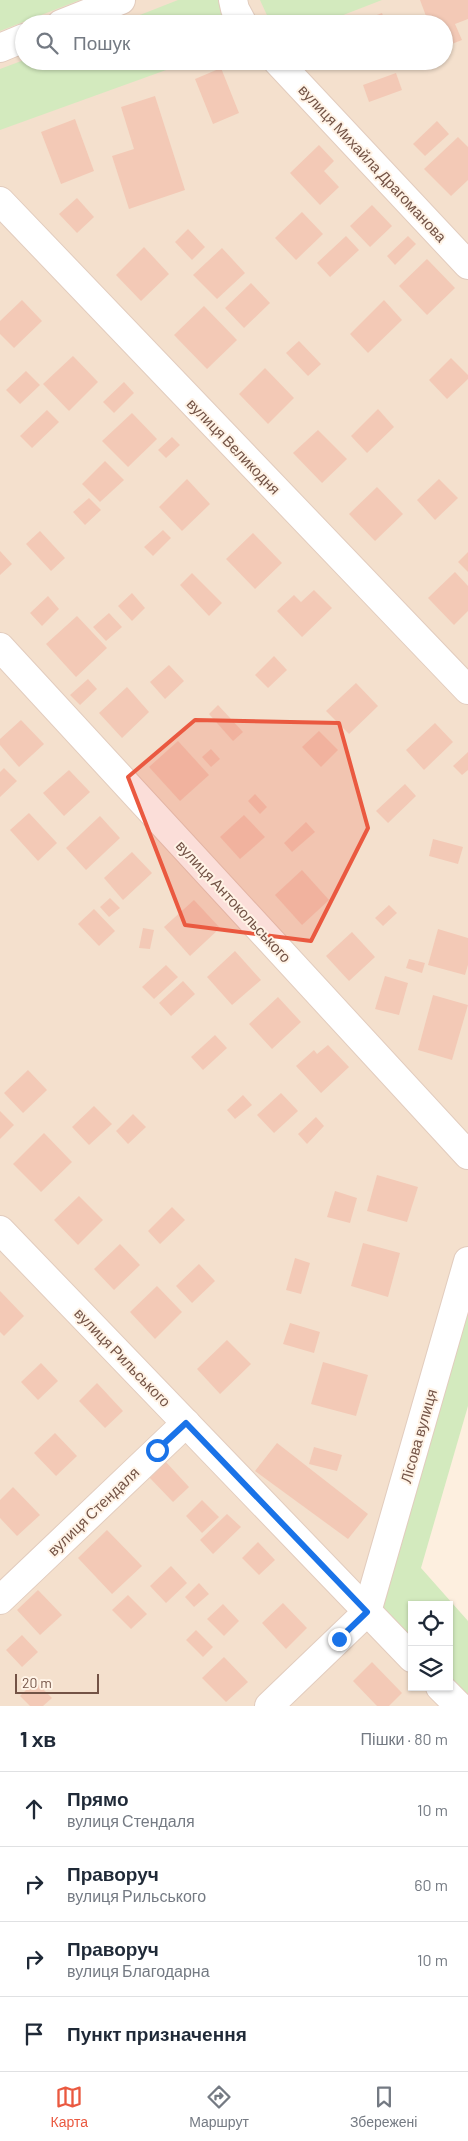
<!DOCTYPE html>
<html lang="uk">
<meta charset="utf-8">
<style>
:root{--surface:#fff;--page:#f6f6f7;--text:#1f2937;--muted:#747a83;--line:#e0e1e3;--accent:#ea5940}
body{margin:0;font-family:Barlow,sans-serif;background:var(--page);color:var(--text)}
.controls{position:absolute;right:15px;bottom:15px;display:grid;overflow:hidden;border-radius:0px;box-shadow:0 1px 4px #0004}
.controls button{width:45px;height:45px;display:grid;place-items:center;padding:0;border:0;border-bottom:1px solid var(--line);background:var(--surface);color:var(--text);font:25px sans-serif}
.scale{position:absolute;left:15px;bottom:12px;width:84px;box-sizing:border-box;padding-left:5px;border:2px solid #735346;border-top:0;font-size:14px;line-height:18px;white-space:nowrap;color:#735346;-webkit-text-stroke:4px #fff3e6;paint-order:stroke}
.stop{position:absolute;width:15px;height:15px;margin:-11px;border:4px solid #1a73e8;border-radius:50%;background:#fff}
.stop.end{background:#1a73e8;border-color:#fff;box-shadow:0 1px 5px #0008}
.list{margin:0;padding:0;list-style:none}
h2{display:flex;justify-content:space-between;align-items:center;height:65px;margin:0;padding:0 20px;font-size:21px}
h2 small{font-size:16px;font-weight:400;color:var(--muted)}
.list li{display:grid;grid-template-columns:32px 1fr auto;gap:15px;align-items:center;box-sizing:border-box;height:75px;padding:0 20px;border-top:1px solid var(--line)}
.list b{display:block;font-size:19px;white-space:nowrap}
.list p{margin:0;font-size:16px;white-space:nowrap;color:var(--muted)}
.list em{font-size:16px;font-style:normal;color:var(--muted)}
.icon{flex:none;width:28px;height:28px;fill:none;stroke:currentColor;stroke-width:2;stroke-linecap:round;stroke-linejoin:round}
.map{position:relative;flex:none;width:468px;height:1706px;overflow:hidden}
.search{position:absolute;background:var(--surface);box-shadow:0 1px 4px #0004;left:15px;right:15px;top:15px;height:55px;display:flex;align-items:center;gap:12px;box-sizing:border-box;padding:0 18px;border-radius:28px;color:var(--muted);font-size:19px}
.sheet{height:365px;background:var(--surface)}
nav{display:flex;justify-content:space-around;align-items:center;box-sizing:border-box;height:70px;border-top:1px solid var(--line);background:var(--surface);font-size:14px;color:var(--muted)}
nav a{display:grid;justify-items:center;gap:2px}
nav .on{color:var(--accent)}
.map>svg:first-child{display:block}
.residential{fill:#f4e0cd;fill-rule:evenodd}
.green{fill:#d3eabe}
.building{fill:#f3c9b6}
.lines{fill:none;stroke-linecap:round;stroke-linejoin:round}
.minor-casing{stroke:#e2ccbe;stroke-width:30}
.minor{stroke:#fff;stroke-width:28}
.route{stroke:#1a73e8;stroke-width:6}
.marked{fill:#ea5940;fill-opacity:0.2;stroke:#ea5940;stroke-width:4;stroke-linejoin:round}
.labels{text-anchor:middle;dominant-baseline:central;stroke-width:4;stroke-linejoin:round;paint-order:stroke}
.street-label{font-size:15px;fill:#735346;stroke:#fff3e6}
</style>
<div class="map">
<svg width="468" height="1706" viewBox="0 0 468 1706">
<rect width="100%" height="100%" fill="#fdefdf"/>
<path class="residential" d="M 0,0 L 468,0 L 468,1261 L 368,1611 L 412,1657 L 412,1687 L 441,1687 L 459,1706 L 0,1706 ZM 24,24 L 444,24 L 444,61 L 24,61 Z"/>
<g class="green">
<polygon points="0,0 80,0 0,31"/>
<polygon points="178,0 219,0 230,24 117,24"/>
<polygon points="260,0 382,0 320,24 271,24"/>
<polygon points="24,60 24,61 191,61 0,130 0,69"/>
<polygon points="468,1261 468,1406 421,1568 468,1621 468,1706 449,1687 449,1605 412,1605 412,1658 367,1612"/>
</g>
<g class="building">
<polygon points="420,0 468,0 468,19 455,24 462,40 444,47 444,24 429,24"/>
<polygon points="382,13 386,24 354,24"/>
<polygon points="221,68 239,113 213,124 195,79"/>
<polygon points="396,73 402,90 369,102 363,85"/>
<polygon points="155,96 185,190 129,209 112,156 134,149 121,107"/>
<polygon points="75,119 94,171 61,184 41,132"/>
<polygon points="437,121 449,134 425,156 413,144"/>
<polygon points="458,137 468,147 468,180 451,196 424,169"/>
<polygon points="319,145 334,161 324,171 339,187 320,205 290,173"/>
<polygon points="77,198 94,217 77,233 59,214"/>
<polygon points="372,205 392,226 370,247 350,226"/>
<polygon points="302,212 323,234 296,260 275,238"/>
<polygon points="188,229 205,247 192,260 175,242"/>
<polygon points="346,236 359,250 330,277 317,263"/>
<polygon points="408,236 416,244 395,265 387,256"/>
<polygon points="144,247 169,274 141,301 116,275"/>
<polygon points="222,248 245,273 217,299 193,275"/>
<polygon points="427,259 455,288 427,315 399,286"/>
<polygon points="251,283 270,303 244,328 225,308"/>
<polygon points="22,300 42,321 14,348 0,334 0,321"/>
<polygon points="384,300 402,320 368,353 350,334"/>
<polygon points="204,306 237,340 207,369 174,335"/>
<polygon points="299,341 321,364 308,376 286,353"/>
<polygon points="73,356 98,382 69,411 43,384"/>
<polygon points="451,358 468,375 468,379 447,399 429,380"/>
<polygon points="265,368 294,398 268,424 239,394"/>
<polygon points="26,371 40,385 20,404 6,390"/>
<polygon points="124,382 134,393 114,413 103,402"/>
<polygon points="378,409 394,427 367,453 351,436"/>
<polygon points="47,410 59,422 32,448 20,436"/>
<polygon points="132,413 157,439 128,467 102,441"/>
<polygon points="318,430 347,459 322,483 293,453"/>
<polygon points="172,437 180,445 166,458 158,450"/>
<polygon points="105,461 124,480 100,502 82,484"/>
<polygon points="187,479 210,504 182,531 159,507"/>
<polygon points="439,479 458,498 435,520 417,500"/>
<polygon points="377,487 403,514 375,541 349,514"/>
<polygon points="89,498 101,510 85,525 73,512"/>
<polygon points="163,530 171,538 153,556 144,547"/>
<polygon points="40,531 65,558 51,571 26,544"/>
<polygon points="253,533 282,563 255,589 226,559"/>
<polygon points="0,551 12,564 0,575"/>
<polygon points="468,552 468,572 458,562"/>
<polygon points="455,572 468,586 468,611 454,625 428,598"/>
<polygon points="192,573 222,603 209,616 180,585"/>
<polygon points="314,590 332,608 302,637 277,611 294,595 301,602"/>
<polygon points="132,593 145,608 132,621 118,606"/>
<polygon points="48,596 59,609 42,626 30,613"/>
<polygon points="109,613 122,627 106,641 93,627"/>
<polygon points="77,616 107,648 76,677 46,644"/>
<polygon points="274,656 287,670 268,688 255,675"/>
<polygon points="169,665 184,681 165,699 150,682"/>
<polygon points="88,679 97,689 80,705 70,695"/>
<polygon points="356,683 378,706 349,734 326,711"/>
<polygon points="127,687 149,712 122,738 99,713"/>
<polygon points="218,705 243,732 233,741 209,714"/>
<polygon points="21,720 44,744 19,767 0,745 0,739"/>
<polygon points="435,723 453,742 424,770 406,750"/>
<polygon points="319,731 338,750 321,767 302,747"/>
<polygon points="178,741 209,775 180,801 149,767"/>
<polygon points="211,749 220,759 211,767 202,757"/>
<polygon points="468,752 468,770 462,775 453,766"/>
<polygon points="4,768 17,781 0,797 0,772"/>
<polygon points="69,770 90,792 64,816 43,793"/>
<polygon points="405,784 416,796 388,823 376,811"/>
<polygon points="255,794 267,807 260,814 248,801"/>
<polygon points="29,813 57,843 38,861 10,830"/>
<polygon points="244,815 265,837 240,859 220,837"/>
<polygon points="100,816 120,838 86,870 66,848"/>
<polygon points="306,822 315,832 292,852 284,843"/>
<polygon points="433,839 463,847 458,864 429,856"/>
<polygon points="132,852 152,873 123,900 104,878"/>
<polygon points="302,870 329,900 302,925 275,895"/>
<polygon points="110,898 120,908 109,917 100,907"/>
<polygon points="194,900 220,928 190,956 164,927"/>
<polygon points="389,905 397,913 383,926 375,918"/>
<polygon points="94,909 115,931 99,946 78,924"/>
<polygon points="143,928 154,930 150,949 139,948"/>
<polygon points="438,929 468,938 468,965 465,975 428,965"/>
<polygon points="352,932 375,957 349,981 326,956"/>
<polygon points="235,951 261,980 232,1005 207,977"/>
<polygon points="409,959 425,963 422,973 406,968"/>
<polygon points="166,965 178,977 154,999 142,987"/>
<polygon points="385,976 408,983 399,1015 375,1009"/>
<polygon points="183,981 195,994 171,1016 159,1003"/>
<polygon points="433,995 468,1005 452,1060 418,1050"/>
<polygon points="278,997 301,1022 272,1049 249,1024"/>
<polygon points="215,1035 227,1048 203,1070 191,1057"/>
<polygon points="328,1045 349,1067 321,1093 296,1066 314,1050 317,1054"/>
<polygon points="28,1070 47,1090 23,1113 4,1093"/>
<polygon points="281,1093 298,1111 274,1133 257,1115"/>
<polygon points="243,1095 252,1105 235,1119 227,1110"/>
<polygon points="94,1106 112,1124 89,1145 72,1127"/>
<polygon points="0,1111 14,1125 0,1139"/>
<polygon points="133,1114 146,1127 128,1144 116,1131"/>
<polygon points="316,1117 324,1126 307,1144 298,1134"/>
<polygon points="44,1133 72,1162 41,1192 13,1164"/>
<polygon points="377,1175 418,1187 407,1222 367,1211"/>
<polygon points="335,1191 357,1198 350,1223 327,1217"/>
<polygon points="79,1196 103,1220 78,1245 54,1220"/>
<polygon points="172,1207 185,1220 160,1244 148,1231"/>
<polygon points="363,1243 400,1253 388,1297 351,1286"/>
<polygon points="120,1244 140,1265 114,1290 94,1269"/>
<polygon points="295,1258 310,1263 301,1294 286,1290"/>
<polygon points="199,1264 215,1281 192,1303 176,1286"/>
<polygon points="157,1286 182,1312 155,1339 130,1312"/>
<polygon points="0,1291 24,1316 4,1336 0,1332"/>
<polygon points="290,1323 320,1332 314,1353 283,1344"/>
<polygon points="227,1340 251,1364 220,1394 197,1369"/>
<polygon points="323,1362 368,1375 356,1416 311,1404"/>
<polygon points="41,1363 58,1381 38,1400 21,1382"/>
<polygon points="97,1383 123,1411 105,1428 79,1401"/>
<polygon points="55,1433 77,1456 56,1476 34,1453"/>
<polygon points="277,1443 368,1514 348,1539 255,1471"/>
<polygon points="314,1447 342,1455 337,1471 309,1464"/>
<polygon points="165,1461 189,1487 173,1502 148,1476"/>
<polygon points="13,1487 40,1515 17,1536 0,1518 0,1500"/>
<polygon points="202,1500 219,1517 202,1533 186,1516"/>
<polygon points="227,1514 241,1527 213,1554 200,1540"/>
<polygon points="107,1530 142,1566 112,1594 78,1558"/>
<polygon points="258,1542 275,1560 259,1575 242,1558"/>
<polygon points="171,1566 187,1583 166,1603 150,1586"/>
<polygon points="199,1583 209,1594 194,1607 185,1597"/>
<polygon points="38,1590 62,1615 40,1635 17,1610"/>
<polygon points="128,1595 147,1614 131,1629 112,1610"/>
<polygon points="283,1603 307,1628 286,1649 262,1623"/>
<polygon points="223,1604 239,1621 224,1636 207,1619"/>
<polygon points="196,1630 213,1647 203,1657 186,1640"/>
<polygon points="22,1635 38,1652 22,1667 6,1650"/>
<polygon points="224,1657 248,1682 226,1702 202,1678"/>
<polygon points="372,1662 402,1693 389,1706 377,1706 353,1681"/>
<polygon points="35,1681 52,1698 43,1706 30,1706 20,1696"/>
</g>
<g class="lines">
<g class="minor-casing">
<g id="minor">
<polyline points="233,0 235,9 243,24"/>
<polyline points="61,24 121,0"/>
<polyline points="0,48 24,38"/>
<polyline points="277,61 468,265"/>
<polyline points="0,201 468,690"/>
<polyline points="0,647 468,1155"/>
<polyline points="0,1230 412,1658"/>
<polyline points="0,1600 186,1423"/>
<polyline points="440,1687 459,1706"/>
<polyline points="269,1706 367,1612 468,1261"/>
</g>
</g>
<use href="#minor" class="minor"/>
</g>
<g class="lines">
<polyline class="route" points="157,1450 186,1423 367,1612 339,1639"/>
</g>
<path class="marked" d="M 195,720 L 339,723 L 368,828 L 311,941 L 185,925 L 128,777 Z"/>
<g class="labels">
<g class="street-label">
<text transform="translate(373 163) rotate(47)">вулиця Михайла Драгоманова</text>
<text transform="translate(234 446) rotate(46)">вулиця Великодня</text>
<text transform="translate(234 901) rotate(47)">вулиця Антокольського</text>
<text transform="translate(123 1357) rotate(46)">вулиця Рильського</text>
<text transform="translate(418 1436) rotate(-74)">Лісова вулиця</text>
<text transform="translate(93 1511) rotate(-44)">вулиця Стендаля</text>
</g>
</g>
</svg>
<div class="controls">
<button><svg class="icon" aria-label="locate" viewBox="0 0 24 24"><circle cx="12" cy="12" r="6"/><path d="M12 2v4M12 18v4M2 12h4M18 12h4"/></svg></button>
<button><svg class="icon" aria-label="layers" viewBox="0 0 24 24"><path d="M12 4l9 5-9 5-9-5zM3 14l9 5 9-5"/></svg></button>
</div>
<div class="scale">20 m</div>
<div class="stop" style="left:157px;top:1450px"></div>
<div class="stop end" style="left:339px;top:1639px"></div>
<div class="search"><svg class="icon" aria-label="search" viewBox="0 0 24 24"><circle cx="10" cy="10" r="6"/><path d="M15 15l6 6"/></svg>Пошук</div>
</div>
<section class="sheet">
<h2>1 хв<small>Пішки · 80 m</small></h2>
<ul class="list">
<li><svg class="icon" aria-label="ahead" viewBox="0 0 24 24"><path d="M12 20V5M6 11l6-6 6 6"/></svg><div><b>Прямо</b><p>вулиця Стендаля</p></div><em>10 m</em></li>
<li><svg class="icon" aria-label="right" viewBox="0 0 24 24"><path d="M7 20v-9h11M14 6l5 5-5 5"/></svg><div><b>Праворуч</b><p>вулиця Рильського</p></div><em>60 m</em></li>
<li><svg class="icon" aria-label="right" viewBox="0 0 24 24"><path d="M7 20v-9h11M14 6l5 5-5 5"/></svg><div><b>Праворуч</b><p>вулиця Благодарна</p></div><em>10 m</em></li>
<li><svg class="icon" aria-label="arrive" viewBox="0 0 24 24"><path d="M6 21V4h12l-3 4 3 4H6"/></svg><div><b>Пункт призначення</b></div></li>
</ul>
</section>
<nav>
<a class="on"><svg class="icon" aria-label="map" viewBox="0 0 24 24"><path d="M3 6l6-2 6 2 6-2v14l-6 2-6-2-6 2zM9 4v14M15 6v14"/></svg>Карта</a>
<a><svg class="icon" aria-label="directions" viewBox="0 0 24 24"><path d="M12 3l9 9-9 9-9-9zM9 14v-3h6M13 9l2 2-2 2"/></svg>Маршрут</a>
<a><svg class="icon" aria-label="saved" viewBox="0 0 24 24"><path d="M7 4h10v16l-5-4-5 4z"/></svg>Збережені</a>
</nav>
